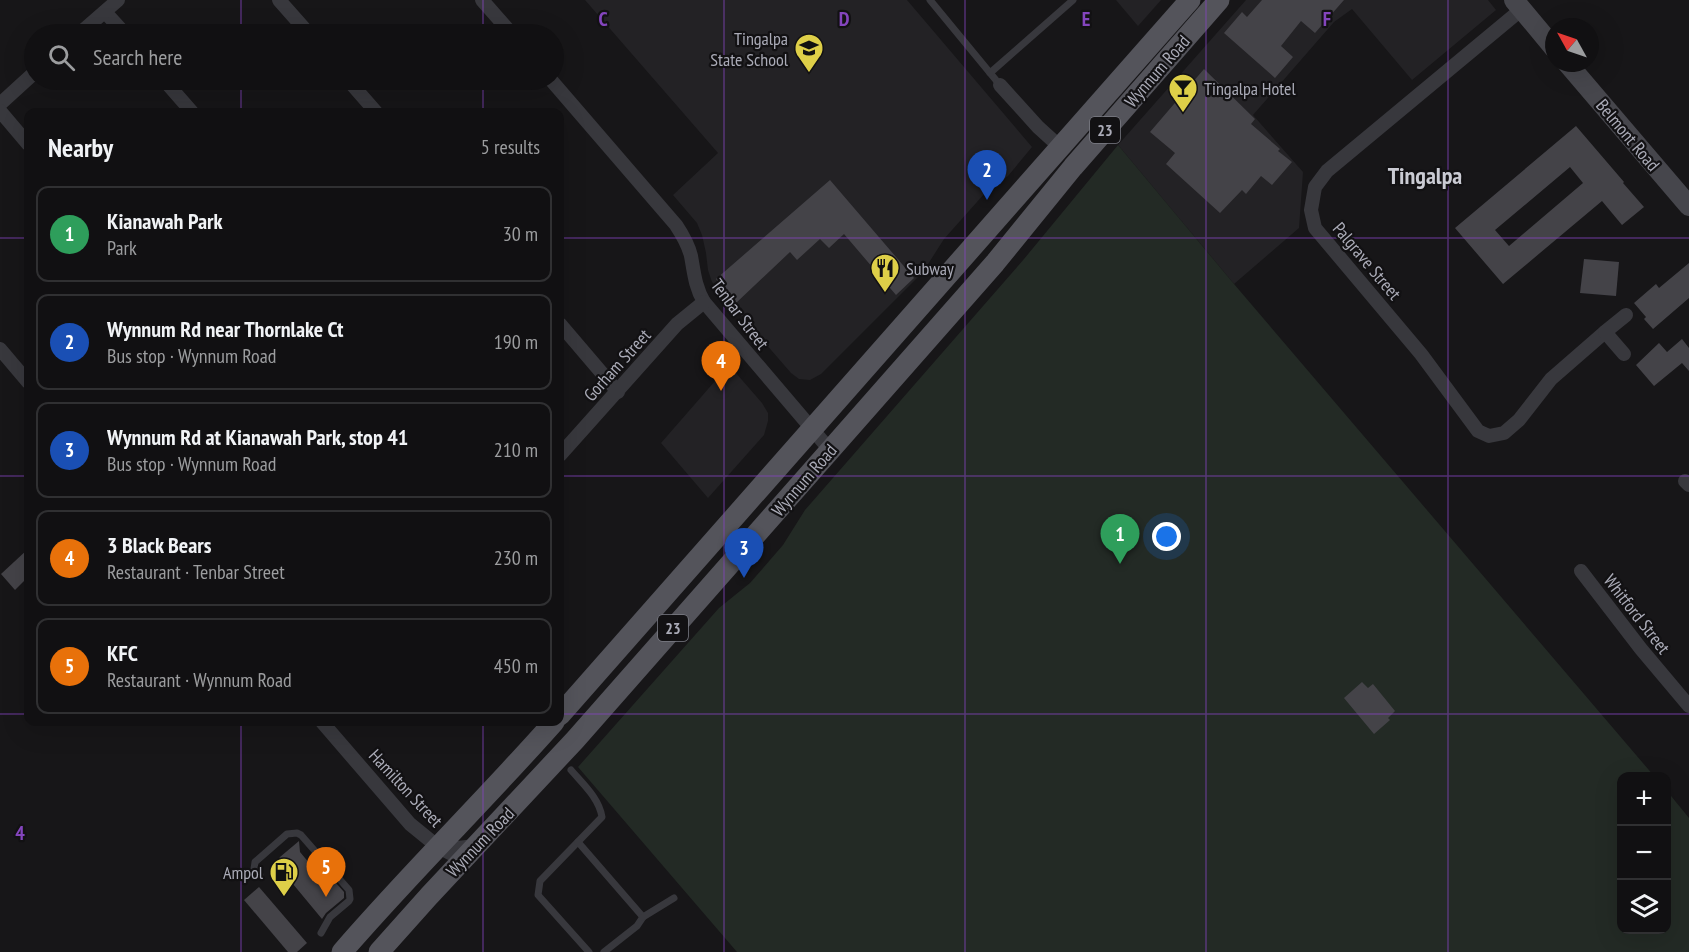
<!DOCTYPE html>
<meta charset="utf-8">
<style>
:root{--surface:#111012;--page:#1a191b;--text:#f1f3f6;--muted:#9c9d9f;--line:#303032;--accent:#2563eb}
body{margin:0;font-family:"PT Sans Narrow",sans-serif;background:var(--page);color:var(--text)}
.controls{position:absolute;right:18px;bottom:18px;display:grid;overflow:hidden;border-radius:12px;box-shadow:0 6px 24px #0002}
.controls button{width:54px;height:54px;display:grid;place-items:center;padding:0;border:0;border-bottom:2px solid var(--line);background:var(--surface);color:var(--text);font:30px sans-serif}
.compass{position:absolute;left:1545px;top:18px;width:54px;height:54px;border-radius:50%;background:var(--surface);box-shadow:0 6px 24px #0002;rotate:310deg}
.you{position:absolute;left:1167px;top:537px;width:21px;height:21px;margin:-15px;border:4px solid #fff;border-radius:50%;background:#1a73e8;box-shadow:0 0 0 9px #1a73e833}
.badge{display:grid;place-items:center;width:39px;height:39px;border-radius:50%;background:var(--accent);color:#fff;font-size:20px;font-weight:700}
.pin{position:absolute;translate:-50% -50px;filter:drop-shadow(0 2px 3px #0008)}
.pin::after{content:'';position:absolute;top:32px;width:21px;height:18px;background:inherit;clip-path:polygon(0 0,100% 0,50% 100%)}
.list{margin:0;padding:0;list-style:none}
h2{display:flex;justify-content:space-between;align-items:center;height:78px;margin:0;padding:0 24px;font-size:26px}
h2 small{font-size:20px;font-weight:400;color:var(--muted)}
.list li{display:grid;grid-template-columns:39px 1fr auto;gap:18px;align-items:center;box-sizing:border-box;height:96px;margin:0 12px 12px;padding:0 12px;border:2px solid var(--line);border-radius:12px}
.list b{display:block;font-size:22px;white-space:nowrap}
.list p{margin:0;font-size:20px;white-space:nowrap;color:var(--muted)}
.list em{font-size:20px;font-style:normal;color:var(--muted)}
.icon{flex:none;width:33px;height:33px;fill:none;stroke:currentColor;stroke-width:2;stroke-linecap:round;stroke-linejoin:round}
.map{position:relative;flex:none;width:1689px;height:952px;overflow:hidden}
.search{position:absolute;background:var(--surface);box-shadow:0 6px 24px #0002;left:24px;top:24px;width:540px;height:66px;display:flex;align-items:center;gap:15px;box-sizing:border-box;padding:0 21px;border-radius:33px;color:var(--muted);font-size:22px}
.panel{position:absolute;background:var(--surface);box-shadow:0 6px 24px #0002;left:24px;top:108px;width:540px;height:618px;border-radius:12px}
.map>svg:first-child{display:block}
.built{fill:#232225}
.green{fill:#232a25}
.building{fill:#444348;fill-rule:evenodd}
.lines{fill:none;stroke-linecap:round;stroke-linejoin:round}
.service{stroke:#38383d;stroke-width:7}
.minor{stroke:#38383d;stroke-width:14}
.secondary{stroke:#46464c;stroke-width:20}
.primary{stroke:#54545b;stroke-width:21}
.grid{fill:none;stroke:#8445bd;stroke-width:1.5;stroke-opacity:0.55}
.labels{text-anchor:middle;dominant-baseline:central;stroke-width:4.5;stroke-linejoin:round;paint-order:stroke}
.shield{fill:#121113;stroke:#7c7d86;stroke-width:1.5}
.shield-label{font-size:16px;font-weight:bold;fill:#aaabb7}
.poi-label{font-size:18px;fill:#aaabb7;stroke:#121113;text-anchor:end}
.street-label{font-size:18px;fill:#aaabb7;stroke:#121113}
.district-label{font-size:24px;font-weight:bold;fill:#cacbd3;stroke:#121113}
.grid-label{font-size:20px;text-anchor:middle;font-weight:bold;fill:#8445bd;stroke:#121113;stroke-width:4.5;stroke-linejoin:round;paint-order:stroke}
</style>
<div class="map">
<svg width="1689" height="952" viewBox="0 0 1689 952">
<rect width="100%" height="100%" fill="#171618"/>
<g class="built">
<polygon points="585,0 907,0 1032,147 1008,176 985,193 944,239 923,272 821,374 810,380 799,379 791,373 712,282 708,270 706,253 702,235 697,223 673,195 718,153"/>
<polygon points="1116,0 1161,0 1138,26"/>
<polygon points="1246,0 1488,0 1496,10 1412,80 1352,9 1334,22 1253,115 1303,172 1299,228 1234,284 1118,145"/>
<polygon points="729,365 762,403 768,413 768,421 764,435 708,498 661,443"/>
</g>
<polygon class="green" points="1118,145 1234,284 1654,776 1622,776 1622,930 1666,930 1667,791 1689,818 1689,952 737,952 578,767 719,608 750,583 783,545 805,510 1024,259"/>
<g class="building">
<polygon points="1262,0 1344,0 1315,33 1301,21 1281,46 1293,57 1275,78 1224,33 1242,12 1247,17"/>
<polygon points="1204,69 1255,119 1251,124 1280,149 1278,151 1292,162 1272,185 1261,176 1246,194 1242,190 1220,213 1166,164 1175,153 1150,132"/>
<path d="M 1576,126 L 1624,182 L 1623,183 L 1644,207 L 1622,225 L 1602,201 L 1503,284 L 1455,228 ZM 1570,167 L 1583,183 L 1509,246 L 1495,230 Z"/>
<polygon points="830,180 914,278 896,295 844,234 829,248 820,239 797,260 790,252 736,303 716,279"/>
<polygon points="1584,259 1619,262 1616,296 1580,293"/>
<polygon points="1689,263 1689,298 1653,329 1644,319 1646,317 1634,303 1656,284 1659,288"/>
<polygon points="1682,339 1689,348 1689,371 1682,363 1654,386 1636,365 1659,343 1667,352"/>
<polygon points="28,549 28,577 15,590 1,574"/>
<polygon points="1362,682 1368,688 1373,684 1395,711 1388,718 1390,720 1374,734 1344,698"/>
<polygon points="299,841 300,852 315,870 320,865 344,892 344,898 326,913 322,919 283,872 285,870 278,861 280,857"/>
<polygon points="259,887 307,943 297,952 288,952 244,900"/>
</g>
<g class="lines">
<g class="service">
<polyline points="930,0 1000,85"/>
<polyline points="990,73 1073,0"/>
<path d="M 571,770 C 583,784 599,798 602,817 L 540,881 L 538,895 L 589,952"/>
<polyline points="578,842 643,917 637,926 604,952"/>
<polyline points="260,875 254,869 255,862 287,834 297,833 301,835 349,890 350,899 349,901 330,917 321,933"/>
<polyline points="643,917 674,898"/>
</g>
<g class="minor">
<polyline points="279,0 309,34"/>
<polyline points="482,0 512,34"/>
<polyline points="1522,9 1327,171 1315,187 1311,210 1315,228 1421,354 1478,431 1489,436 1504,433 1519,420 1551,379 1605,332"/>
<polyline points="105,12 125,34"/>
<polyline points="79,34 118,0"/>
<polyline points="164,80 192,112"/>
<polyline points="348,80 376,112"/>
<path d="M 551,80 L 676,225 C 682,234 688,244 691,256 C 694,272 695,287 704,302 L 830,450"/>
<polyline points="1000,85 1038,127 1060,147"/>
<polyline points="0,104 34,73"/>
<polyline points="0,111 28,144"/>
<polyline points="560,324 618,392"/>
<polyline points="0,349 28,382"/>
<polyline points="1624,354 1605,332 1626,315"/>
<polyline points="560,455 677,324 704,302"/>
<polyline points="1685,481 1689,485"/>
<polyline points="1581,571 1641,649 1689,706"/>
<polyline points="322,722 410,824 437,846 450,853 458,848 475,846"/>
</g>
<g class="secondary">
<polyline points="1514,0 1554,48"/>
<polyline points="1567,63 1689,206"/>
</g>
<g class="primary">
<polyline points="560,715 1190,0"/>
<path d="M 342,952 C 410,873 485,800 554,722"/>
<polyline points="379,952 429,896 575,740 995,263 1073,167 1219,0"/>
</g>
</g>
<path class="grid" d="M 241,0 L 241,34M 483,0 L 483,34M 724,0 L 724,952M 965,0 L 965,952M 1206,0 L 1206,952M 1448,0 L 1448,952M 241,80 L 241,112M 483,80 L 483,112M 0,238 L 28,238M 560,238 L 1689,238M 0,476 L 28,476M 560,476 L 1689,476M 0,714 L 28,714M 560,714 L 1689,714M 241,722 L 241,952M 483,722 L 483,952"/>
<defs>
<g id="school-pin" transform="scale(1.5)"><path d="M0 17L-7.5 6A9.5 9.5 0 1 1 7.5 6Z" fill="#decf48" stroke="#121113"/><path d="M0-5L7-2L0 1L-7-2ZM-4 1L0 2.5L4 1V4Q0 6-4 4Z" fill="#111"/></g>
<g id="bar-pin" transform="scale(1.5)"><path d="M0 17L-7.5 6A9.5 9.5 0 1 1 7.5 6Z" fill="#decf48" stroke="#121113"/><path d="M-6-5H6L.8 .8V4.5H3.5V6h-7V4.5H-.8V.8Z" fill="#111"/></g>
<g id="restaurant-pin" transform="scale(1.5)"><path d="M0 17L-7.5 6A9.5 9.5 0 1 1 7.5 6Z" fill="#decf48" stroke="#121113"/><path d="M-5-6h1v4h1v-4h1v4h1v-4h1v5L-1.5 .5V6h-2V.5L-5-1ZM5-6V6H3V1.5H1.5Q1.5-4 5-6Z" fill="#111"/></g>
<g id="fuel-pin" transform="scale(1.5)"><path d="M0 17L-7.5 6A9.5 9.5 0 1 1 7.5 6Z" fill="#decf48" stroke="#121113"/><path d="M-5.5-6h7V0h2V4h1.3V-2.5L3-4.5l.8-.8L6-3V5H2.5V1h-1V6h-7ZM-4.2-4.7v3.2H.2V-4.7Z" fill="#111"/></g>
</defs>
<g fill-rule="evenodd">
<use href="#school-pin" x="809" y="48"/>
<use href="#bar-pin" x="1183" y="88"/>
<use href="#restaurant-pin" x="885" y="268"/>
<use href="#fuel-pin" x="284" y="872"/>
</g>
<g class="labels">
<g class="shield">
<rect x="1090" y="117" width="30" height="26" rx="4.5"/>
<rect x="658" y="615" width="30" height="26" rx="4.5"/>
</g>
<g class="shield-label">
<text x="1105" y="130">23</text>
<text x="673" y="628">23</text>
</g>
<g class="poi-label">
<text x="788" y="38">Tingalpa<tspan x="788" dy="21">State School</tspan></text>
<text x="1204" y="88" text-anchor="start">Tingalpa Hotel</text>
<text x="906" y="268" text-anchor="start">Subway</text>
<text x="263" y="872">Ampol</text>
</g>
<g class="street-label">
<text transform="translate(1157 71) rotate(-49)">Wynnum Road</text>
<text transform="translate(1628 135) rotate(50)">Belmont Road</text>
<text transform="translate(1367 261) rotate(50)">Palgrave Street</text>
<text transform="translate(740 314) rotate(53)">Tenbar Street</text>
<text transform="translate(617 365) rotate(-48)">Gorham Street</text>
<text transform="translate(804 480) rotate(-49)">Wynnum Road</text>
<text transform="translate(1637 614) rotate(52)">Whitford Street</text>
<text transform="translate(406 788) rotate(47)">Hamilton Street</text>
<text transform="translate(480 842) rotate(-46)">Wynnum Road</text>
</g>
<g class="district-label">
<text x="1425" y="175">Tingalpa</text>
</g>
</g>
<g class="grid-label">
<text x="603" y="26">C</text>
<text x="844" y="26">D</text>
<text x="1086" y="26">E</text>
<text x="1327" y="26">F</text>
<text x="20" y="840">4</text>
</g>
</svg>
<div class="controls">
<button>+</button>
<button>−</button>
<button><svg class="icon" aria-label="layers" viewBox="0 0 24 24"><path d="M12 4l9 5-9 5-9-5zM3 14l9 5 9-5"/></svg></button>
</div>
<svg class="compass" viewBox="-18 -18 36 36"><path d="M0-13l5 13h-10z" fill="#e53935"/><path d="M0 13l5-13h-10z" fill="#9c9d9f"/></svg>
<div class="you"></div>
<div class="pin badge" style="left:1120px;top:564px;background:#2e9e5b">1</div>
<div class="pin badge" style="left:987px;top:200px;background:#1a4fb4">2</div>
<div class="pin badge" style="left:744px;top:578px;background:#1a4fb4">3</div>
<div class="pin badge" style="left:721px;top:391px;background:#e8710a">4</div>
<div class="pin badge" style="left:326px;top:897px;background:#e8710a">5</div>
<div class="search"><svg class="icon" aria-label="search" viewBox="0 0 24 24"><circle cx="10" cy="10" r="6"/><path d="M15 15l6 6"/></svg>Search here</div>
<section class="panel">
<h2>Nearby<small>5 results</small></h2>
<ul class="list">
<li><span class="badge" style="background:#2e9e5b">1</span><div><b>Kianawah Park</b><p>Park</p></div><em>30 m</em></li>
<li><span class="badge" style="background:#1a4fb4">2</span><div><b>Wynnum Rd near Thornlake Ct</b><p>Bus stop · Wynnum Road</p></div><em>190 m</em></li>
<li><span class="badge" style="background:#1a4fb4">3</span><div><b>Wynnum Rd at Kianawah Park, stop 41</b><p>Bus stop · Wynnum Road</p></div><em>210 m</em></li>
<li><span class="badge" style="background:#e8710a">4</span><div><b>3 Black Bears</b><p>Restaurant · Tenbar Street</p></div><em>230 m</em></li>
<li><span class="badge" style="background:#e8710a">5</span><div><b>KFC</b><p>Restaurant · Wynnum Road</p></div><em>450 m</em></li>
</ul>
</section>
</div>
